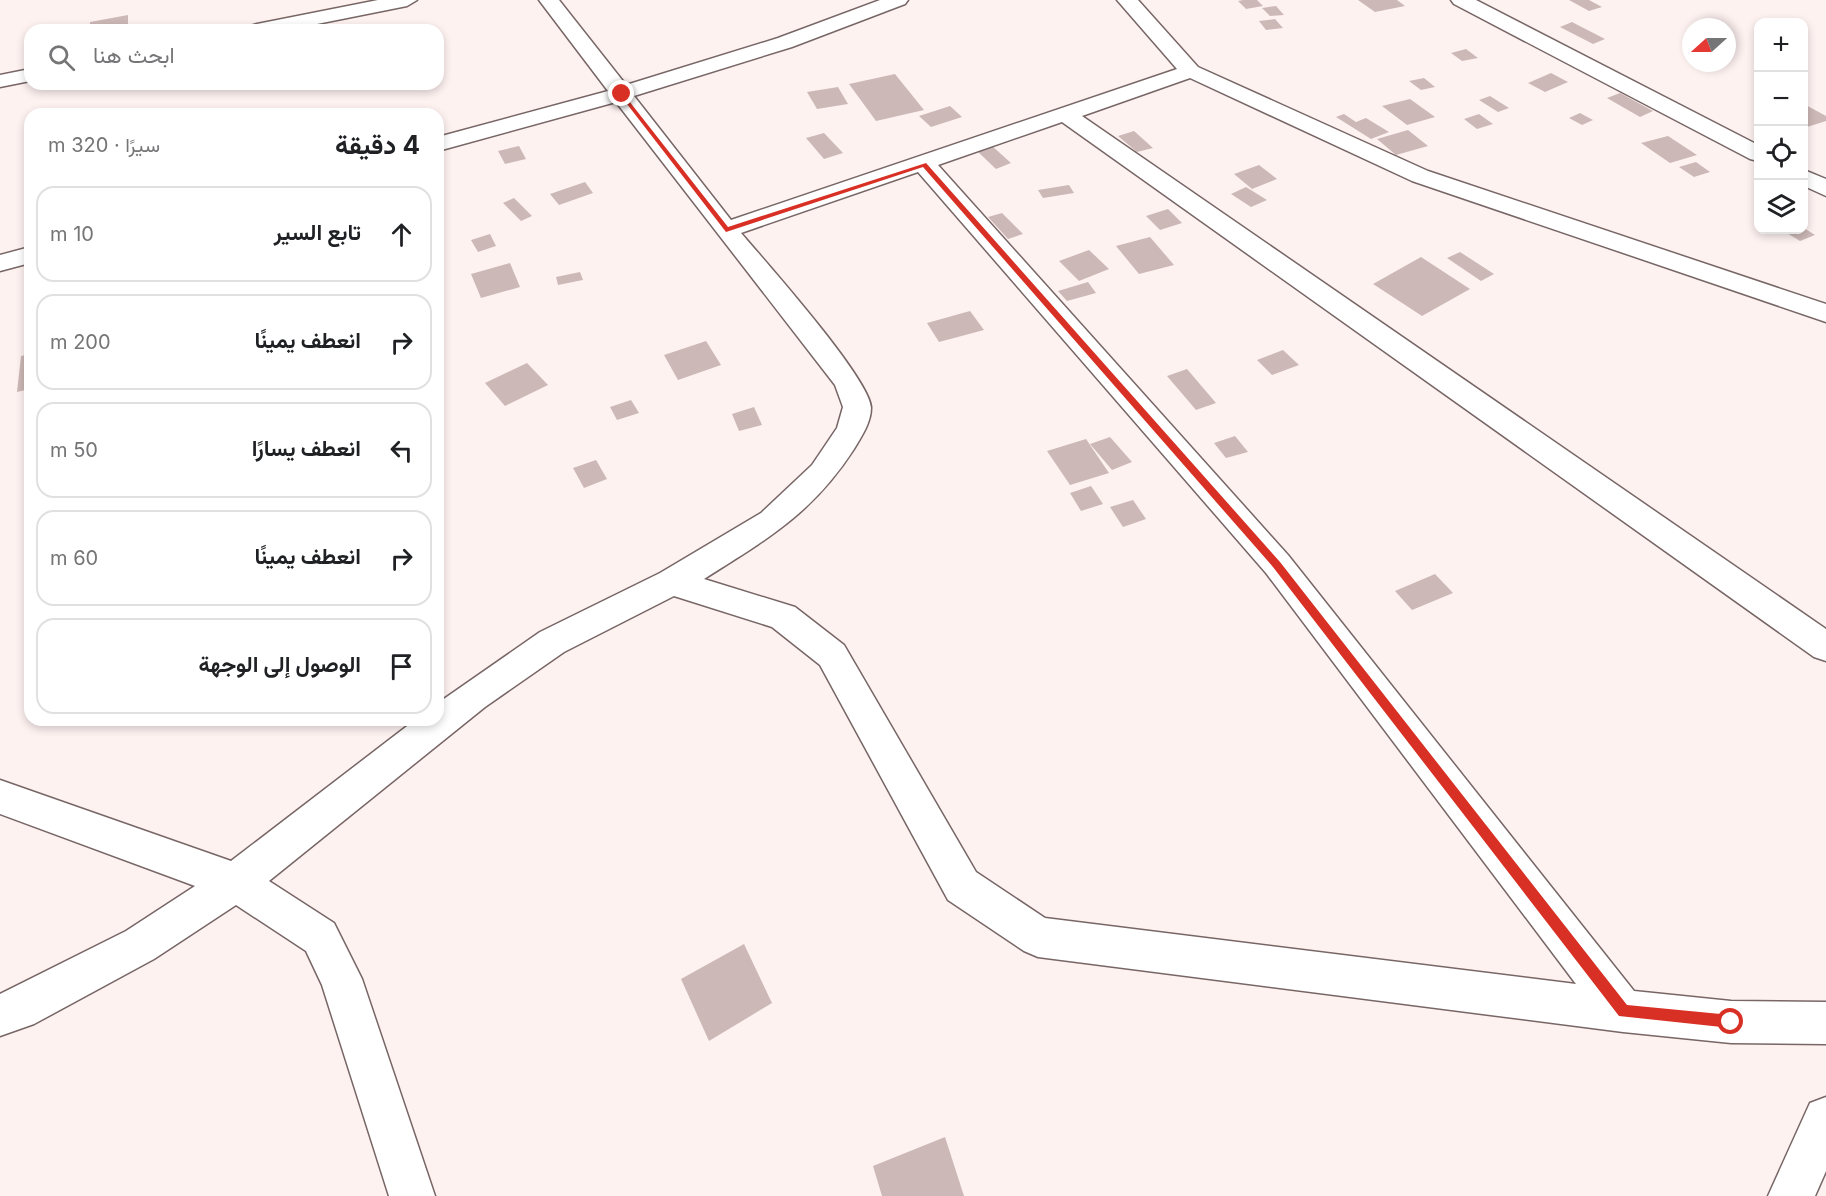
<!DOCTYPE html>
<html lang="ar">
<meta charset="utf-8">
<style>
:root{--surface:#fff;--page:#f6f6f6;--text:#202124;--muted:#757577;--line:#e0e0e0}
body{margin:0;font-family:Inter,Vazirmatn,sans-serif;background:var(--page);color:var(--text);direction:rtl}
.controls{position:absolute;right:18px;top:18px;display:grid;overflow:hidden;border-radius:12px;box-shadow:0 3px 9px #0003}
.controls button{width:54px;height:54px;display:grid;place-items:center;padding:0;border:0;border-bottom:2px solid var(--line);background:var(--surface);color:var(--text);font:30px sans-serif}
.compass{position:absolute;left:1682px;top:18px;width:54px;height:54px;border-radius:50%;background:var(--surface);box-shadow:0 3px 9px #0003;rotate:249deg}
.stop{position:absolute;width:18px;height:18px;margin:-14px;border:4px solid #d93025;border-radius:50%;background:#fff}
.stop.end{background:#d93025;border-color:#fff;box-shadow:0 2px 6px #0008}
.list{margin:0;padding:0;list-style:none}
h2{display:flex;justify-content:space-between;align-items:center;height:78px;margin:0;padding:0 24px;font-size:26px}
h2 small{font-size:20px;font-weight:400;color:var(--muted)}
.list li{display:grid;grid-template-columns:39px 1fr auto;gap:18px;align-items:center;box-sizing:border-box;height:96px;margin:0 12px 12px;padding:0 12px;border:2px solid var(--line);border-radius:18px}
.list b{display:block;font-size:22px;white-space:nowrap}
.list em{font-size:20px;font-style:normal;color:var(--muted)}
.icon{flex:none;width:33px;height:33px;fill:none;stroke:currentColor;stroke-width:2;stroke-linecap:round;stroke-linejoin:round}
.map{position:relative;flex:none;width:1826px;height:1196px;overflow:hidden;direction:ltr}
.search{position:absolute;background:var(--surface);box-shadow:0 3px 9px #0003;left:24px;top:24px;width:420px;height:66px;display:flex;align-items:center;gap:15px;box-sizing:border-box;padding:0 21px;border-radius:18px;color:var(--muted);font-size:22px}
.panel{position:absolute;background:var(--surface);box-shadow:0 3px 9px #0003;left:24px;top:108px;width:420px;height:618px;border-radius:18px;direction:rtl}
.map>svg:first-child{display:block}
.building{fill:#ccb8b7}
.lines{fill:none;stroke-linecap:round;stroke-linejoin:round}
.minor-casing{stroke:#776665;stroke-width:3}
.minor{fill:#fff;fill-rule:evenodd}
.route{fill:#d93025}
</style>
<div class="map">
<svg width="1826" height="1196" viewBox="0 0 1826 1196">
<rect width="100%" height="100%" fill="#fef2f1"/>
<g class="building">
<polygon points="1243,0 1257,0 1263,6 1246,9 1238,1"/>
<polygon points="1358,0 1397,0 1405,6 1375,12"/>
<polygon points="1569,0 1589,0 1602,7 1589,11"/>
<polygon points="1276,6 1284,15 1270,16 1262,8"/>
<polygon points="128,15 128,29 90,30 90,22"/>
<polygon points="1275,19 1283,28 1266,30 1259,21"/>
<polygon points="1572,22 1605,39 1593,44 1560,27"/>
<polygon points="1466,49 1478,58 1462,61 1451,53"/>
<polygon points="1551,73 1568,82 1545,92 1528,83"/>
<polygon points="895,74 924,110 876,121 849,84"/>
<polygon points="1424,78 1435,87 1421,90 1409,81"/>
<polygon points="838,87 848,104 817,109 807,92"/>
<polygon points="1620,93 1653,111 1640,117 1607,98"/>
<polygon points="1490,96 1509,108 1498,112 1479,100"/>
<polygon points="1410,99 1435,117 1407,125 1382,106"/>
<polygon points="1804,104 1826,116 1826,121 1804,128"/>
<polygon points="950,106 962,117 931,127 919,116"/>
<polygon points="1580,113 1593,120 1582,125 1569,118"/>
<polygon points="1344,114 1356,122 1366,118 1389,132 1371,139 1336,117"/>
<polygon points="1479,114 1493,124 1477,129 1464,119"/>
<polygon points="1408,130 1428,146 1396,155 1377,139"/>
<polygon points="1134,131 1153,148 1137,152 1118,136"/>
<polygon points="824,133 843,153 824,159 806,138"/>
<polygon points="1668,136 1697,155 1670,163 1641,143"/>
<polygon points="991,145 1011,163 996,169 976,150"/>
<polygon points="519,146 526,159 505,164 498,151"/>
<polygon points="1696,162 1710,172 1694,177 1679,167"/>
<polygon points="1259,165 1277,179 1252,189 1234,174"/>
<polygon points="585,182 593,193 559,205 550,194"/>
<polygon points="1069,185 1074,193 1043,198 1038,190"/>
<polygon points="1246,187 1267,200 1251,207 1231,194"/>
<polygon points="514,198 532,216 521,221 503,203"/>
<polygon points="1168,209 1182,223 1160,230 1146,216"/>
<polygon points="1002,213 1023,234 1008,239 988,217"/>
<polygon points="1804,228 1815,235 1800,241 1782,230"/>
<polygon points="490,234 496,246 478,252 471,240"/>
<polygon points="1150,237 1174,265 1139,274 1116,246"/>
<polygon points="1089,250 1109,269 1079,281 1059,261"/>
<polygon points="1460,252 1494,274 1481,281 1447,258"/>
<polygon points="1421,257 1470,289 1422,316 1373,284"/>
<polygon points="510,263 520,287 481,298 471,274"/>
<polygon points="580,272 583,280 558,285 556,277"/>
<polygon points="1088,282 1096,293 1067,301 1058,291"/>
<polygon points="970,311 984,330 939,342 927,323"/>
<polygon points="706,341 721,365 678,380 664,355"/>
<polygon points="1283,350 1299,365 1272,375 1257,360"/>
<polygon points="30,354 30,389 17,392 21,356"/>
<polygon points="527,363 548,385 505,406 485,383"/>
<polygon points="1187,369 1216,403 1196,410 1167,376"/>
<polygon points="631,400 639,413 617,420 610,407"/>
<polygon points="754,407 762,425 739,431 732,414"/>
<polygon points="1235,436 1248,452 1226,458 1214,443"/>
<polygon points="1110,437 1132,462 1112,470 1090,444"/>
<polygon points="1086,439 1109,473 1070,485 1047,451"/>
<polygon points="596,460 607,479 584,488 573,468"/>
<polygon points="1091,486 1103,504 1081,511 1070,493"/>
<polygon points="1133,500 1146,519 1123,527 1110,507"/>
<polygon points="1435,574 1453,593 1412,610 1395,591"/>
<polygon points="744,944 772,1003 709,1041 681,979"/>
<polygon points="945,1137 964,1196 882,1196 873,1166"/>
</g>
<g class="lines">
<g class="minor-casing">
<g id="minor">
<polygon points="378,0 417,0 407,6 287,30 247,30 250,26 257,24"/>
<path d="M 539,0 L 559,0 L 626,85 L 778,38 L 880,0 L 908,0 L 905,4 L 792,47 L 634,96 L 731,220 L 1177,69 L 1117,0 L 1138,0 L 1198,67 L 1428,171 L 1826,304 L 1826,322 L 1412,181 L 1190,78 L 1082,116 L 1826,629 L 1826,661 L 1814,657 L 1062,122 L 938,165 L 1288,555 L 1634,991 L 1731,1001 L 1826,1002 L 1826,1044 L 1731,1043 L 1623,1032 L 1038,957 L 1024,951 L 948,900 L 820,665 L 772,627 L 674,596 L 564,652 L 485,707 L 269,881 L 334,923 L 362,979 L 435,1196 L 389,1196 L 322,985 L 306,951 L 236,905 L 154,959 L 34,1024 L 0,1036 L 0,994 L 126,931 L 195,886 L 0,814 L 0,780 L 231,861 L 415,720 L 438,720 L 438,703 L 540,632 L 660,573 L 761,513 L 812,465 L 837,428 L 843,407 L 835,385 L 616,102 L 438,151 L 438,137 L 608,91 ZM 918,172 L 1266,573 L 1576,984 L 1045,918 L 976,872 L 844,645 L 795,607 L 704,579 C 767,539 812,514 854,449 C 861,437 871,423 871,408 C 871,380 765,261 741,233 Z"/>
<polygon points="1451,0 1476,0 1758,145 1758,161 1750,159 1454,4"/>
<polygon points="30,69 30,81 0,87 0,75"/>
<polygon points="1804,170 1826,179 1826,196 1804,186"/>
<polygon points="30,247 30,263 0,271 0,255"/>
<polygon points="1826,1097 1826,1171 1815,1196 1768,1196 1810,1103"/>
</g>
</g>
<use href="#minor" class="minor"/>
</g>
<polygon class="route" points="622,92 728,227 926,163 1280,562 1627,1005 1731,1015 1737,1022 1735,1026 1731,1028 1619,1016 1273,567 923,167 726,232 620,95"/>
</svg>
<div class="controls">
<button>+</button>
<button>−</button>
<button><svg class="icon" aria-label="locate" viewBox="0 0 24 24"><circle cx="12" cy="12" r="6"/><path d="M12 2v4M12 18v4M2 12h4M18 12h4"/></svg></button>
<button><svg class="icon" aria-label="layers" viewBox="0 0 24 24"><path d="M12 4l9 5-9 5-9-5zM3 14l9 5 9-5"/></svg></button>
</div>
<svg class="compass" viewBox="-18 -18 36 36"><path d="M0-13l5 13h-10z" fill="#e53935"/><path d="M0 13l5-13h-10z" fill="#757577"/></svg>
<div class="stop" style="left:1731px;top:1022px"></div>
<div class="stop end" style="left:622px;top:94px"></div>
<div class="search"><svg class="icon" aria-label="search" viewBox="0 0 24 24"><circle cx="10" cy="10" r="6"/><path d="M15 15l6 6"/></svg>ابحث هنا</div>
<section class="panel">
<h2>4 دقيقة<small>سيرًا · 320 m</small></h2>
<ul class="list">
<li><svg class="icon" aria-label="ahead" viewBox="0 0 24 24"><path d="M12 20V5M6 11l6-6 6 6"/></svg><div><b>تابع السير</b></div><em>10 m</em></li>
<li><svg class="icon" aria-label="right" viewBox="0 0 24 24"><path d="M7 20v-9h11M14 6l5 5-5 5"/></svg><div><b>انعطف يمينًا</b></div><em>200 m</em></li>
<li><svg class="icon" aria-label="left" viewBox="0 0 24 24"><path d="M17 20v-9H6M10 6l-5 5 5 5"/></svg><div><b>انعطف يسارًا</b></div><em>50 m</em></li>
<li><svg class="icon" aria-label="right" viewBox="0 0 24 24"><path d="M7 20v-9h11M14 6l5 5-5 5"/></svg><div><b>انعطف يمينًا</b></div><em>60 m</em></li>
<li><svg class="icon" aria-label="arrive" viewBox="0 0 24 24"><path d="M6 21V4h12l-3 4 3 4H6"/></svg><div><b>الوصول إلى الوجهة</b></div></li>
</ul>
</section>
</div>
